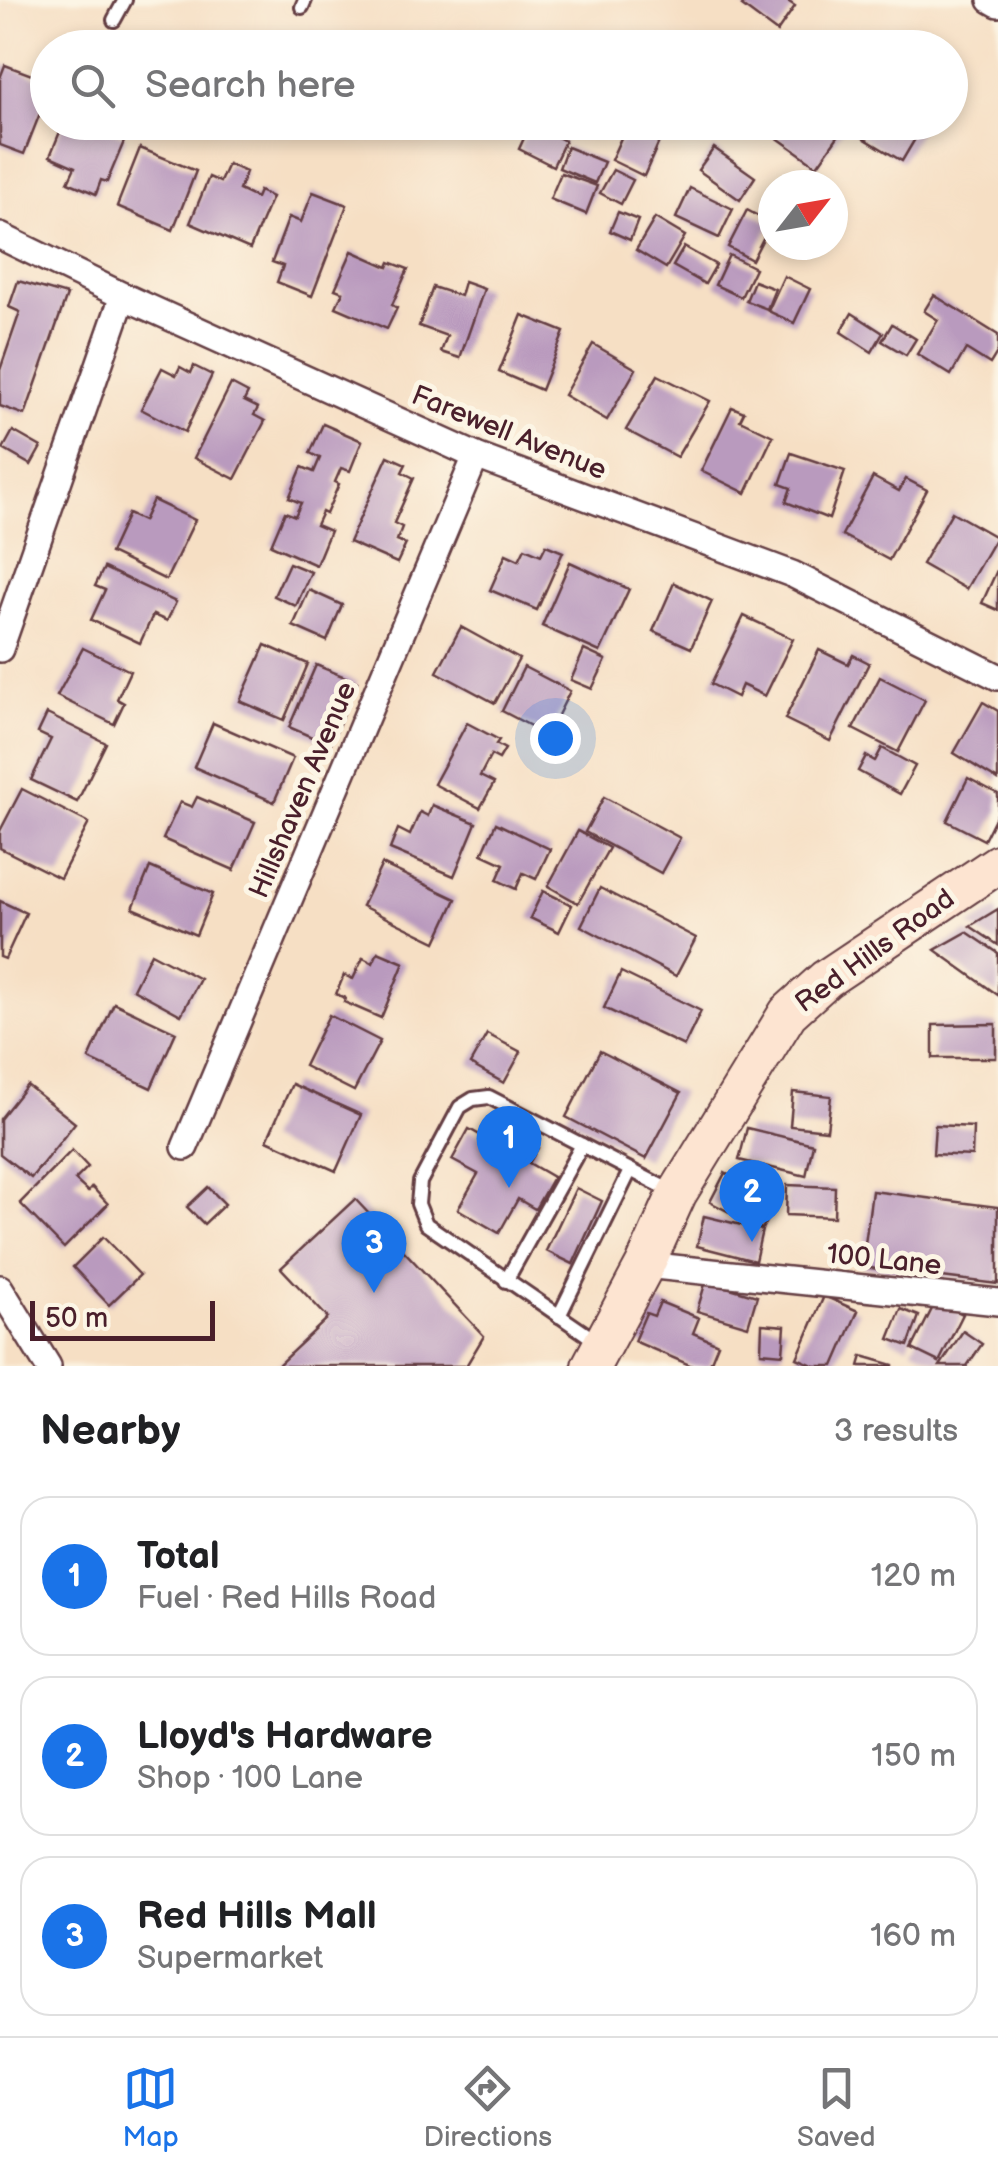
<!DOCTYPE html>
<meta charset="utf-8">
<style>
:root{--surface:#fff;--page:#f2f2f2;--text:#202124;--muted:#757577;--line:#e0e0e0;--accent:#1a73e8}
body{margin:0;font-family:"Balsamiq Sans",sans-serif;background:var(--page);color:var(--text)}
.compass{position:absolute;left:758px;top:170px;width:90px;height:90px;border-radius:50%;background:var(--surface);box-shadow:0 5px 15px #0003;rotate:59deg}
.scale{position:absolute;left:30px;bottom:25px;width:185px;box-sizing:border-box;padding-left:10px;border:5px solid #4a1f2b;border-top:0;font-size:28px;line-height:35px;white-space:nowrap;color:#4a1f2b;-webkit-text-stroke:8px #fcf5e5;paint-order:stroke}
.you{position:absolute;left:555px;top:738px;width:35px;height:35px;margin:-25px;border:8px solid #fff;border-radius:50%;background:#1a73e8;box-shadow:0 0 0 15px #1a73e833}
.badge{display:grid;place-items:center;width:65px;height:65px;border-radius:50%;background:var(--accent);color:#fff;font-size:32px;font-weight:700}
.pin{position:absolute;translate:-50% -82px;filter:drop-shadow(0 2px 5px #0008)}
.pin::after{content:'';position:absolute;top:52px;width:35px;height:30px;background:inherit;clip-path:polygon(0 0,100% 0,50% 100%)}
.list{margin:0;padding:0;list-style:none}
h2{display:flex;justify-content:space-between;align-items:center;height:130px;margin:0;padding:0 40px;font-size:42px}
h2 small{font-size:32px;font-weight:400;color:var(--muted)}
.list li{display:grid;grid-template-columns:65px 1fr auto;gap:30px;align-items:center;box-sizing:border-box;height:160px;margin:0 20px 20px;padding:0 20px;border:2px solid var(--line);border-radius:30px}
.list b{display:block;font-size:38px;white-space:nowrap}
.list p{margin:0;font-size:32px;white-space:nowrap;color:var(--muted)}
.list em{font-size:32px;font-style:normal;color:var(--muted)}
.icon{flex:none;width:55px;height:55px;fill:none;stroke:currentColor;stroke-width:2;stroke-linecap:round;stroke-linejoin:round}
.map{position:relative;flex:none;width:998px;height:1366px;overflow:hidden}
.search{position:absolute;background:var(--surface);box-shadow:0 5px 15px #0003;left:30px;right:30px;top:30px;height:110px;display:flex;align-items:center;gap:25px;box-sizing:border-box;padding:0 35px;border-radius:55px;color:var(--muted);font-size:38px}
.sheet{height:670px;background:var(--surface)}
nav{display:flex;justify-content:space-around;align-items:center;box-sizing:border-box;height:140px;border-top:2px solid var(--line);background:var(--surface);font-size:28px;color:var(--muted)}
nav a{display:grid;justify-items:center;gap:5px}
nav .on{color:var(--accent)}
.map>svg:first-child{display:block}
.building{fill:#b99abe}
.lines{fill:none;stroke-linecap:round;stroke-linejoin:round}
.service-casing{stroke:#643c42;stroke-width:18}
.minor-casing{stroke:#643c42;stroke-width:30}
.secondary-casing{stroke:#643c42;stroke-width:42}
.service{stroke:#fff;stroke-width:12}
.minor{stroke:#fff;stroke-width:25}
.secondary{stroke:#fde4d1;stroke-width:38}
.labels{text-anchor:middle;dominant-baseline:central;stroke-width:10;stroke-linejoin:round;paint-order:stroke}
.street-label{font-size:28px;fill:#4a1f2b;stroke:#fcf5e5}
</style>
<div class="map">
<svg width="998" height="1366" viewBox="0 0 998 1366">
<rect width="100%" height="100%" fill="#fcf5e5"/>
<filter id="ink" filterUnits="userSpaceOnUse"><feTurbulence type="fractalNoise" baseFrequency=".01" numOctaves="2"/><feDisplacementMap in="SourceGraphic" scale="20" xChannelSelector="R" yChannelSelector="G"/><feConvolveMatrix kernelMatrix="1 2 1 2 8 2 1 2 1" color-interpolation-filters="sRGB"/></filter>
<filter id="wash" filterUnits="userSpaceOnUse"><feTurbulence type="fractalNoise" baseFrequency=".0048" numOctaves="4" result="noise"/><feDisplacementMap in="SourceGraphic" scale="40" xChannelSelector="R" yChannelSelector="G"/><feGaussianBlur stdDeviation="2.25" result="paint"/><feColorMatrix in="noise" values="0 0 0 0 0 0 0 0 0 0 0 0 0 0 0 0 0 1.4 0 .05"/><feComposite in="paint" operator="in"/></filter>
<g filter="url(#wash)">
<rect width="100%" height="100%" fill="#f6dfc4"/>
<g id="blocks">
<g class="building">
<polygon points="747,0 786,0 795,6 777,32 742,6"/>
<polygon points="5,65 48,81 48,93 24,154 0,145 0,78"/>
<polygon points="64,122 93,122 126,137 107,182 101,180 96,194 68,182 75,167 50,156"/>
<polygon points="786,122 848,122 817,166 776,137"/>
<polygon points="864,122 925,122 902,161 857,134"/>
<polygon points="531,123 565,141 553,166 519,149"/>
<polygon points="626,127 659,142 644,176 611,160"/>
<polygon points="567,147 604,162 595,183 559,168"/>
<polygon points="140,148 196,171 173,230 117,206"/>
<polygon points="714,148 755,177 740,200 698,170"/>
<polygon points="228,164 246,172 239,190 256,198 259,191 272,197 250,249 190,223 209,177 220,182"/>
<polygon points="613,170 633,180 621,204 600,193"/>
<polygon points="561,173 597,186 586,214 550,199"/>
<polygon points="690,188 733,209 719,238 676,218"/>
<polygon points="313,192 347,205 312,296 277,282 283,266 272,262 289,217 301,222"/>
<polygon points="747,210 771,223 752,260 728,247"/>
<polygon points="618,212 638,220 630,240 610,231"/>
<polygon points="655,218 685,236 666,268 636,250"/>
<polygon points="684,247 716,265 705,284 673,266"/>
<polygon points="352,251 388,267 390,262 408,269 392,305 397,308 387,329 336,307 343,292 335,289"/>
<polygon points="729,255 755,268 741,297 715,285"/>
<polygon points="784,276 810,289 794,323 768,311"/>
<polygon points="18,281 67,295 25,415 0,406 0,370 20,312 9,307"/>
<polygon points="754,281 775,289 767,309 746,301"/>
<polygon points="464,282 484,289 460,358 441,352 447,336 419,326 433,287 460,296"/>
<polygon points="934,295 998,335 998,351 990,364 966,349 951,375 917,354 938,320 924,311"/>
<polygon points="852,313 883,333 872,352 841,332"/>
<polygon points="522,315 564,332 541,390 499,372"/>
<polygon points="892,324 916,339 906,355 882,341"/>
<polygon points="593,344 636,369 607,420 564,395"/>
<polygon points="194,366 212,375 185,432 141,409 162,368 176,375 180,367 191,373"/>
<polygon points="658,375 710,401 677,457 626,430"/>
<polygon points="231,384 248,393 244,401 258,408 254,415 265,421 235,479 194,458"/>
<polygon points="732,407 744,412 740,420 773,436 746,493 701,471"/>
<polygon points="323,424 362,441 350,471 341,468 335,482 339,484 326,514 322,512 316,525 330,531 316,565 271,545 285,512 295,516 301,503 289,498 302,467 314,472 320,458 310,453"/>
<polygon points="13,431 41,447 31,465 3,449"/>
<polygon points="791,453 845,471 829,519 786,502 791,488 780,484"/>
<polygon points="388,456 406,464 402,472 414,478 394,523 402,527 397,540 406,544 397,563 349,542"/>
<polygon points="873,477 899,491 906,479 927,490 889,560 842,535"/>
<polygon points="153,500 195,520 166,580 110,553 128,514 143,521"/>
<polygon points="952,512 996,537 966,589 922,564"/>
<polygon points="546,545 563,552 537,610 490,590 506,554 519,560 525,548 541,555"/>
<polygon points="570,562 629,589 600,652 542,626"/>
<polygon points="289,563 311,572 296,606 274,596"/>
<polygon points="104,568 176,602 167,621 153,615 140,643 91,620 105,590 95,586"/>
<polygon points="998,568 998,610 982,603"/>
<polygon points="674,583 712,601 691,648 653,631"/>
<polygon points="309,590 342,605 327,641 293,626"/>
<polygon points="744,616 793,639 765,696 742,685 737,697 711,684"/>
<polygon points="461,627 519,659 495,703 437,672"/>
<polygon points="265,645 308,664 284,720 240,701"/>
<polygon points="83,648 130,671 117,699 124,703 114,724 57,696"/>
<polygon points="584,650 606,660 592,689 571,680"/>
<polygon points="819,650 848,664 853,655 869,663 830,741 785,719"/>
<polygon points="316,665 357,682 330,745 289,727"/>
<polygon points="524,667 570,691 548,735 502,711"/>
<polygon points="880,677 925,700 898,752 853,729"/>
<polygon points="983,702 998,711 998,780 954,753"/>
<polygon points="47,714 106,743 77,802 31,780 51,739 38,733"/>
<polygon points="213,723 293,758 274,802 194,767"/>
<polygon points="467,723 499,740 496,744 505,749 499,759 491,755 480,776 494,783 480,808 434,784"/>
<polygon points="882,748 915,766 900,794 858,771 866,756 875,761"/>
<polygon points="968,778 998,794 998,812 984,840 947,821"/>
<polygon points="22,789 89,823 60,878 0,848 0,831"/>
<polygon points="197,797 255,822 234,870 163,839 180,802 192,807"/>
<polygon points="604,797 680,838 661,873 585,832"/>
<polygon points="432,805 476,823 454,876 390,849 398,829 410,835 420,812 428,816"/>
<polygon points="496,823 550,849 536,879 523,873 516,889 497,880 504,864 482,854"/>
<polygon points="578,831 609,848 578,903 548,886"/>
<polygon points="382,864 456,899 436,942 362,906"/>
<polygon points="150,867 213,894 196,935 133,908"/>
<polygon points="600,888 696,938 676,976 581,926"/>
<polygon points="543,891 572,905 559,932 530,918"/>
<polygon points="0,901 26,913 5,959 0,957"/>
<polygon points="998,909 998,945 970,926"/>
<polygon points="967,932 998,953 998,995 935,950"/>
<polygon points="378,952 404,963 381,1018 344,1002 345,998 336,994 344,975 353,979 363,958 373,963"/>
<polygon points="151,953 200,979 181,1015 133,989"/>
<polygon points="621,972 701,1011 684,1046 604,1008"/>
<polygon points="114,1003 176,1032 151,1088 89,1059"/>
<polygon points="329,1015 380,1041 354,1091 304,1066"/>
<polygon points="996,1024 996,1058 933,1058 933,1025"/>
<polygon points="487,1034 521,1052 504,1083 470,1064"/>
<polygon points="600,1051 681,1093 646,1159 566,1117"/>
<polygon points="292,1084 361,1115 336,1171 267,1140"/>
<polygon points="27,1085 75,1123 31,1178 0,1154 0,1119"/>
<polygon points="793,1092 831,1096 827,1130 790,1126"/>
<polygon points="935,1125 973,1127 972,1156 933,1154"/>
<polygon points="502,1128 538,1148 529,1163 553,1177 535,1209 518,1199 499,1233 458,1209 478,1174 452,1160 469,1129 494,1143"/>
<polygon points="747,1128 813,1144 806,1176 739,1160"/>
<polygon points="72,1150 88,1167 75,1180 88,1192 92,1187 108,1204 64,1248 20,1203"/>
<polygon points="725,1173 777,1200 762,1229 710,1202"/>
<polygon points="787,1185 835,1187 834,1217 786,1215"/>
<polygon points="208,1187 225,1204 204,1224 187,1207"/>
<polygon points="576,1188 602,1201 573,1264 546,1251"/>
<polygon points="872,1191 998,1207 998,1284 862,1267"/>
<polygon points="355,1199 484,1336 466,1366 277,1366 328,1318 281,1268"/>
<polygon points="704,1216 762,1230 755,1261 697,1246"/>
<polygon points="103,1237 140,1275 109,1305 73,1267"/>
<polygon points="706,1281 757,1296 748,1326 697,1311"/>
<polygon points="824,1296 858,1311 834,1366 815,1366 797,1358"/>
<polygon points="936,1301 963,1314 939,1362 912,1349"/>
<polygon points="660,1302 699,1318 693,1333 718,1344 709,1366 692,1366 634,1341 646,1313 654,1316"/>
<polygon points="901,1309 919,1316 908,1346 889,1339"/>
<polygon points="762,1324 785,1326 783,1354 761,1352"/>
<polygon points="963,1331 982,1344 967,1366 940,1366"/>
<polygon points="862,1356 893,1365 893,1366 859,1366"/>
</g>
</g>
</g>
<g filter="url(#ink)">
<use href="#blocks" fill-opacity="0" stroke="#643c42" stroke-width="2.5"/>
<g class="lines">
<g class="service-casing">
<g id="service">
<polyline points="302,7 305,0"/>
<polyline points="114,20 125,0"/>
<polyline points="506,1281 582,1145"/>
<polyline points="559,1316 630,1171"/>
<polyline points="599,1343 426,1224 418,1204 420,1182 460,1107 473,1099 489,1097 675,1193"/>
</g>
</g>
<g class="minor-casing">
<g id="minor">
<polyline points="991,0 998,4"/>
<polyline points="0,236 123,296 476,456 792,574 998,677"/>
<polyline points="0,649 123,296"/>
<polyline points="185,1147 476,456"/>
<polyline points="645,1265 998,1302"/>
<polyline points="0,1288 48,1366"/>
</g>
</g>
<g class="secondary-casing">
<polyline id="secondary" points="591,1366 645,1265 677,1194 788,1013 826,979 998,864"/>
</g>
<use href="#service" class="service"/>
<use href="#minor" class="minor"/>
<use href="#secondary" class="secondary"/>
</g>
</g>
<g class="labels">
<g class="street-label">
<text transform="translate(509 433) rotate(22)">Farewell Avenue</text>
<text transform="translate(303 790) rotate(-67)">Hillshaven Avenue</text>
<text transform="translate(875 951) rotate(-36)">Red Hills Road</text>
<text transform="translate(884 1260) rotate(6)">100 Lane</text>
</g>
</g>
</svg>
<svg class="compass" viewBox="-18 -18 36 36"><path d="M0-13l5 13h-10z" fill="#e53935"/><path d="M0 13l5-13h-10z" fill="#757577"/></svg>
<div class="scale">50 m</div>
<div class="you"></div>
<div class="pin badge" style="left:509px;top:1188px">1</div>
<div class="pin badge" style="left:752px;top:1242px">2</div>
<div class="pin badge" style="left:374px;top:1293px">3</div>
<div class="search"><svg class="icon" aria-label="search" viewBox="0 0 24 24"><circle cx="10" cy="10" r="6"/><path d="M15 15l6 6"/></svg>Search here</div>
</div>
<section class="sheet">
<h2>Nearby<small>3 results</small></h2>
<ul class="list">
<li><span class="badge">1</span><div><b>Total</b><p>Fuel · Red Hills Road</p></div><em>120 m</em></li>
<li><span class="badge">2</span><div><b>Lloyd's Hardware</b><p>Shop · 100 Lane</p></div><em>150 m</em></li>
<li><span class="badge">3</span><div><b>Red Hills Mall</b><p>Supermarket</p></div><em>160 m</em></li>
</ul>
</section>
<nav>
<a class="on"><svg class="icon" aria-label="map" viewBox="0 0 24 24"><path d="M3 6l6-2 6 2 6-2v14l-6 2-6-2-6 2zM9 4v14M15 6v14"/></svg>Map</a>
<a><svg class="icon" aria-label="directions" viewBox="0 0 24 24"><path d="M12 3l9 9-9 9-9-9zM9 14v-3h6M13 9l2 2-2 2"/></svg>Directions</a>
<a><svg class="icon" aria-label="saved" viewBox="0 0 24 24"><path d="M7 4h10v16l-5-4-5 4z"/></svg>Saved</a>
</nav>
